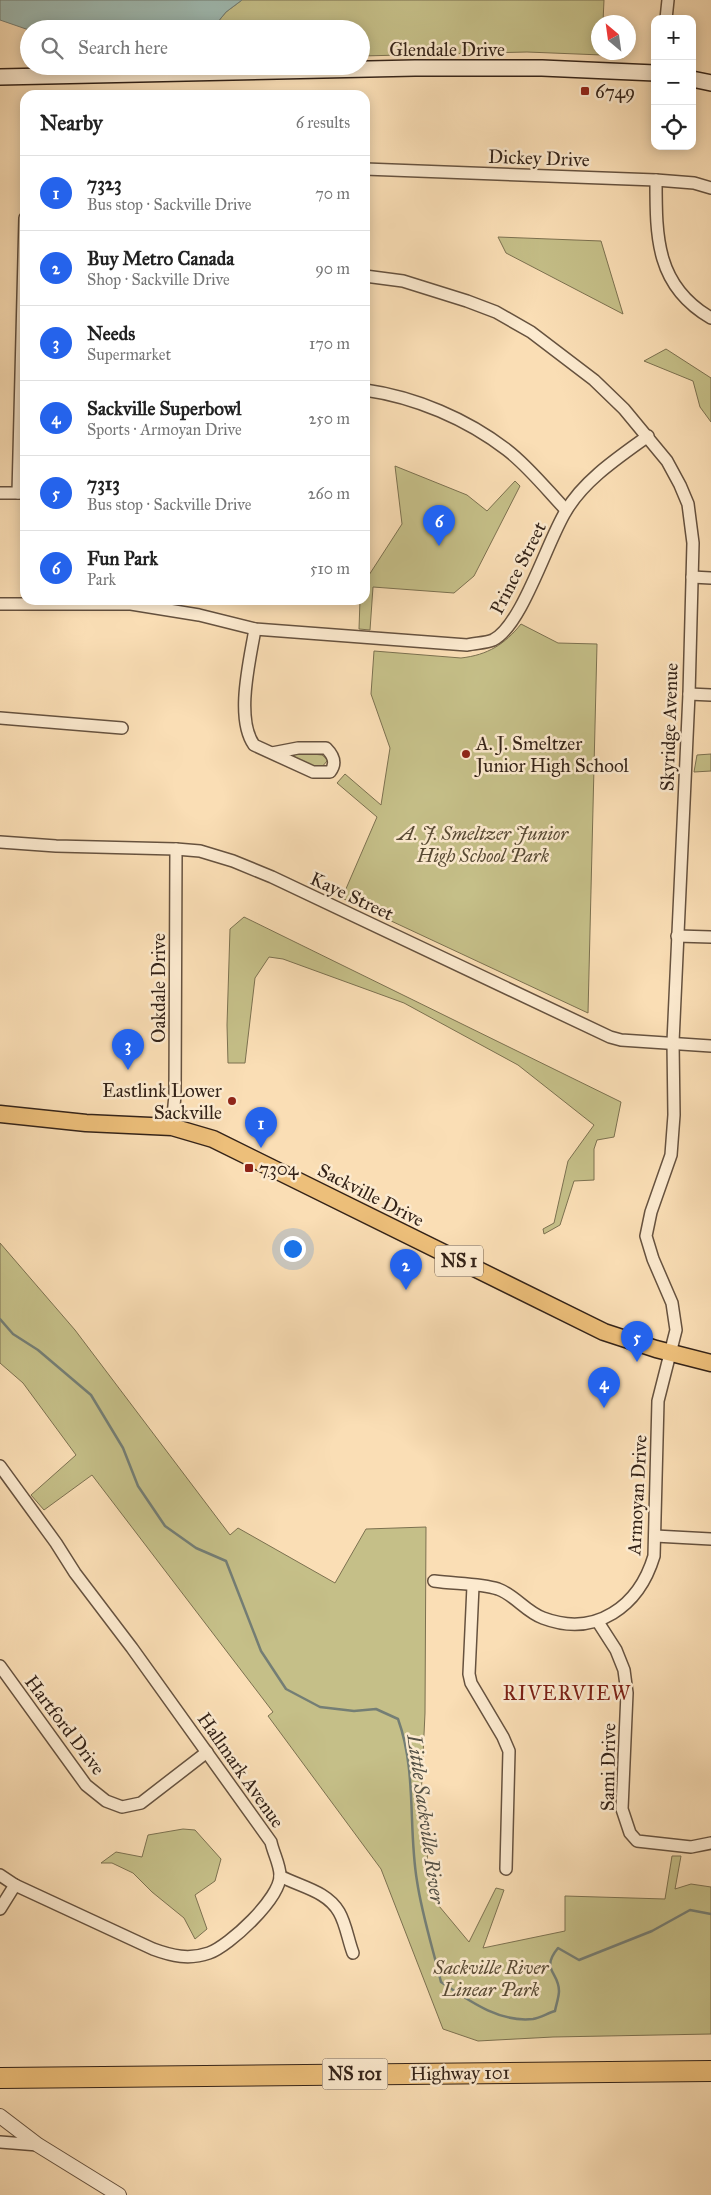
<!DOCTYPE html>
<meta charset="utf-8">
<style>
:root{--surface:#fff;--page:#f2f2f2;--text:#222;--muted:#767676;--line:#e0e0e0;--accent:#2563eb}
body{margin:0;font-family:"IM FELL Great Primer",serif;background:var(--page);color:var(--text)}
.controls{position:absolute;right:15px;top:15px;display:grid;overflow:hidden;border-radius:10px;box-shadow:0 2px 12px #0003}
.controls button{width:45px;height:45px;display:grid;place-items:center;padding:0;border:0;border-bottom:1px solid var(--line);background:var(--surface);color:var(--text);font:25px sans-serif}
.compass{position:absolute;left:591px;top:15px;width:45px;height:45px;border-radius:50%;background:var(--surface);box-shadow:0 2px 12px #0003;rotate:331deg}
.you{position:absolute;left:292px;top:1248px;width:18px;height:18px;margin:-12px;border:4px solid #fff;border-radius:50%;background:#1a73e8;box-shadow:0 0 0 8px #1a73e833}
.badge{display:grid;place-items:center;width:32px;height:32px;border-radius:50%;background:var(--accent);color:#fff;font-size:16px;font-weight:700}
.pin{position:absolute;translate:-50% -41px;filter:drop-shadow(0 1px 2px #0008)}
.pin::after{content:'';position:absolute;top:26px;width:18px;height:15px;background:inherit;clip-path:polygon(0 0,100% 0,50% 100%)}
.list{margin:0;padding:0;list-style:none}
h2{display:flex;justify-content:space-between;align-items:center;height:65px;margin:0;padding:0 20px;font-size:21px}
h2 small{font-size:16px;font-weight:400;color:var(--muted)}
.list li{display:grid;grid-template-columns:32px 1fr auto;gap:15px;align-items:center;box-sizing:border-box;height:75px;padding:0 20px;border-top:1px solid var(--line)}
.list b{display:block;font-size:19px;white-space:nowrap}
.list p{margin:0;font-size:16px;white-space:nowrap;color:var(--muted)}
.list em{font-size:16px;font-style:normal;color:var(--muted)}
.icon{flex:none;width:28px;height:28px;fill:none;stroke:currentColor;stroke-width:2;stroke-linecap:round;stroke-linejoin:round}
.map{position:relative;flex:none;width:711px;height:2195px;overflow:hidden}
.search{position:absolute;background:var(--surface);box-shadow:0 2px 12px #0003;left:20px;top:20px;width:350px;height:55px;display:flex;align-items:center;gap:12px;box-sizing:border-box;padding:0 18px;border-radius:28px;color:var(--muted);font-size:19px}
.panel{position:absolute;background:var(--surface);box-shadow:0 2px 12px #0003;left:20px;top:90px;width:350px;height:515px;border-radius:15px}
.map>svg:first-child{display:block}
.green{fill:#c5bf88;stroke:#7c7150}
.water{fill:#9fbbb3;stroke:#747e75}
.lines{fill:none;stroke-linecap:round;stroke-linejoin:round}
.stream{stroke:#747e75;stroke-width:2.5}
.minor-casing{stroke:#66523f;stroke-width:14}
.tertiary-casing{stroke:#66523f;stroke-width:16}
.secondary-casing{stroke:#342318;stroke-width:18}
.primary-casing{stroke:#342318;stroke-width:19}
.motorway-casing{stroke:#342318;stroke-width:22}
.minor{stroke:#fceacf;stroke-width:11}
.tertiary{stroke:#fceacf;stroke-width:14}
.secondary{stroke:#fceacf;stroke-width:15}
.primary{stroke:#edbf7a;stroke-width:16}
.motorway{stroke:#edbf7a;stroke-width:20}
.poi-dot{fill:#8f2418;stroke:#fceacf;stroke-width:2}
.labels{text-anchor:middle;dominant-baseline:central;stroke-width:5;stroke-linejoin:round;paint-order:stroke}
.shield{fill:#fceacf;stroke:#705f4f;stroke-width:1}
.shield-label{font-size:18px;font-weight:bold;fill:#342318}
.street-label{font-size:19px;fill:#342318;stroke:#fceacf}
.poi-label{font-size:19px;fill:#342318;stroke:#fceacf;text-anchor:start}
.park-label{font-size:19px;font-style:italic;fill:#584a34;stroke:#fceacf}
.neighbourhood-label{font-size:20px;letter-spacing:1px;fill:#7a1f14;stroke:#fceacf}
.water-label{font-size:20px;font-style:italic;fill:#545146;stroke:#fceacf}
</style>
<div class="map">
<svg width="711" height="2195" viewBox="0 0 711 2195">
<rect width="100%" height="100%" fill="#fadeb5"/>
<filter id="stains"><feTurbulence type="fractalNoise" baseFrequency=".004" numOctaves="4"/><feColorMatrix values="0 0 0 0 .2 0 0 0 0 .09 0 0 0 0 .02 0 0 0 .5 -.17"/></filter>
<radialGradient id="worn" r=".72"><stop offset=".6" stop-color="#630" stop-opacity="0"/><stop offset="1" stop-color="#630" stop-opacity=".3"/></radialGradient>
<g class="green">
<polygon points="242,0 604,0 603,22 598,22 598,52 603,53 602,55 527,52 361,56 361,29 212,29 226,12"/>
<polygon points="498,237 601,241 623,314 506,253"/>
<polygon points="666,349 711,378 711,422 700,407 693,381 644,361"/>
<polygon points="395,466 467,495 487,511 515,481 520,486 474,576 454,593 373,587 370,630 359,629 360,600 365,600 365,567 369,575 402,524"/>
<path d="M 521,624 L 558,643 L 597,644 L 588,1013 L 342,898 L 377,817 L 337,783 L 345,774 L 381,805 L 390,748 L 371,694 L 374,651 L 461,658 C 488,655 505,644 521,624 Z"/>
<polygon points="292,752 322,755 328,760 320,769 297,760"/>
<polygon points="711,754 711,771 694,772 697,755"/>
<polygon points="244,917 621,1102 614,1137 597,1140 594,1149 594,1180 574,1181 560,1225 544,1234 543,1229 554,1223 568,1161 594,1125 518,1065 404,1003 283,959 269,957 255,978 245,1063 228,1063 227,1025 230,929"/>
<polygon points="0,1243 75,1330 230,1535 238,1528 335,1583 366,1529 426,1527 425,1713 421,1799 426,1825 429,1894 469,1942 496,1888 504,1890 483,1948 565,1931 565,1896 665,1899 672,1856 681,1856 675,1889 691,1884 711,1887 711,2034 553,2037 478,2041 443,2029 381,1869 268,1716 273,1712 92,1475 44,1510 31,1495 76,1455 23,1383 0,1363"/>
<polygon points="183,1829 195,1830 221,1859 215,1881 195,1895 207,1929 195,1939 184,1918 152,1892 133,1873 112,1863 101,1863 116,1852 142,1857 148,1835"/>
</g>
<polygon class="water" points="0,0 242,0 226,12 212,29 29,30 0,20"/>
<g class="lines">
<path class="stream" d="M 0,1319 L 13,1334 L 38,1350 L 91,1395 L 123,1448 L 138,1486 L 165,1526 L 196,1548 L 226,1561 L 261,1651 L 286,1689 L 320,1707 L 354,1711 L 376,1709 L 398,1719 C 417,1771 408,1828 417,1881 C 422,1915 433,1949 441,1982 C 468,2000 499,2023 533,2019 C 540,2018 548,2013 555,2011 C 556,2005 559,1997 559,1991 C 559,1972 540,1970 558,1948 L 579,1960 L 652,1931 L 690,1910 L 711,1914"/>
<g class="minor-casing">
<g id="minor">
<polyline points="666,19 668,0"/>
<polyline points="365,169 656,180 694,183 711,188"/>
<path d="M 656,180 C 656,238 656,286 711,318"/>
<path d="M 365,276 L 403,281 L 467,301 L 496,312 L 531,332 L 594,380 L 624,409 L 667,461 L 680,485 L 688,504 L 693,543 L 689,694 L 673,1042 L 674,1115 L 671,1155 L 651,1212 L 646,1236 L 653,1259 L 672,1303 L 676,1330 L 658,1401 L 654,1556 C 639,1606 596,1638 543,1618 C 526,1612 515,1595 498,1589 C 479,1583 455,1584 434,1581"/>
<path d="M 365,390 C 415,397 467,419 507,450 C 529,467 547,490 566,510"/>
<polyline points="0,493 25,493"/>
<polyline points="18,493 25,218"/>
<polyline points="692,577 711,578"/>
<path d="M 0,604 L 131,604 L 199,615 L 255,629 L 467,645 C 475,643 486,643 493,640 C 522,626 548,539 566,511 C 584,480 619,457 648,436"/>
<path d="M 255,629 C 250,660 235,718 254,745 L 313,772 L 330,772 C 337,763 333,755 326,748 L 298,748 L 272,753"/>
<polyline points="689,694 711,695"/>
<polyline points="0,718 122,728"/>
<polyline points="0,842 56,846 176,849 200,851 233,861 272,877 610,1037 621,1040 711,1046"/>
<polyline points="677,936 711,937"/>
<polyline points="172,1127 175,1095 176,849"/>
<path d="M 0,1466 L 56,1543 L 75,1573 L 132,1648 L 271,1842 C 273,1852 280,1865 280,1875 C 281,1898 229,1946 209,1953 C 189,1960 172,1956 153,1949 L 15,1885 L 0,1875"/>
<polyline points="655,1536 711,1539"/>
<polyline points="473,1586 469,1674 471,1683 503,1737 509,1751 506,1869"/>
<polyline points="598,1622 616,1650 624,1670 627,1693 622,1809 630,1833 637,1841 691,1847 711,1843"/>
<polyline points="0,1666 86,1785 106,1801 122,1807 141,1803 207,1752"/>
<path d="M 280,1876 C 301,1887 327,1891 339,1912 C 346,1924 348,1940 353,1953"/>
<polyline points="0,1909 15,1885"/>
<polyline points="0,2142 38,2145"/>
</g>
</g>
<g class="tertiary-casing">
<polyline id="tertiary" points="0,2116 38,2145 119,2195"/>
</g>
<g class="secondary-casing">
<g id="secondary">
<polyline points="0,77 415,68 542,68 655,73"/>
<polyline points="692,79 711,83"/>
</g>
</g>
<g class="primary-casing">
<polyline id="primary" points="0,1114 86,1123 172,1127 213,1139 604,1332 656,1349 711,1363"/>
</g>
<g class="motorway-casing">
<polyline id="motorway" points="0,2078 711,2071"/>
</g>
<use href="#minor" class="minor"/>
<use href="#tertiary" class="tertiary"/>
<use href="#secondary" class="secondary"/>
<use href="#primary" class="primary"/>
<use href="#motorway" class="motorway"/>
</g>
<g class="poi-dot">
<rect x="580" y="86" width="10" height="10" rx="2.5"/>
<circle cx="466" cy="754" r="5"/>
<circle cx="232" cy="1101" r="5"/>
<rect x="244" y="1163" width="10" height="10" rx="2.5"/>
</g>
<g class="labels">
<g class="shield">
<rect x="435" y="1245.5" width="48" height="31" rx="4"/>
<rect x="322.5" y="2058.5" width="65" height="31" rx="4"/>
</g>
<g class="shield-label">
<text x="459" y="1261">NS 1</text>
<text x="355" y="2074">NS 101</text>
</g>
<g class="street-label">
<text x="447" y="49">Glendale Drive</text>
<text transform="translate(539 158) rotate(2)">Dickey Drive</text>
<text transform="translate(518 568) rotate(-63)">Prince Street</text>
<text transform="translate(669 727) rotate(-88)">Skyridge Avenue</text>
<text transform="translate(352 896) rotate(25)">Kaye Street</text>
<text transform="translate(158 988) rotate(-90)">Oakdale Drive</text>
<text transform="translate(371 1195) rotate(27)">Sackville Drive</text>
<text transform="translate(637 1495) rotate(-87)">Armoyan Drive</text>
<text transform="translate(65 1725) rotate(53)">Hartford Drive</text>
<text transform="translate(608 1767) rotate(-89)">Sami Drive</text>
<text transform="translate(241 1770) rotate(55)">Hallmark Avenue</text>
<text transform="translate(460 2073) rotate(-1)">Highway 101</text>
</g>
<g class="poi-label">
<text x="595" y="91">6749</text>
<text x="476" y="743">A. J. Smeltzer<tspan x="476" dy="22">Junior High School</tspan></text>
<text x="222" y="1090" text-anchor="end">Eastlink Lower<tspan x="222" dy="22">Sackville</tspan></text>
<text x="259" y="1168">7304</text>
</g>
<g class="park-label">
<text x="483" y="833">A. J. Smeltzer Junior<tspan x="483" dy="22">High School Park</tspan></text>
<text x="491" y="1967">Sackville River<tspan x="491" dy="22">Linear Park</tspan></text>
</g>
<g class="neighbourhood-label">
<text x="567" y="1693">RIVERVIEW</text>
</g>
<g class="water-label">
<text transform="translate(426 1819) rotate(82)">Little Sackville River</text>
</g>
</g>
<rect width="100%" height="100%" filter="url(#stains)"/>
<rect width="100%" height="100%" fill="url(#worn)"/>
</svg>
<div class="controls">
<button>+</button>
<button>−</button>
<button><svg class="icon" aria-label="locate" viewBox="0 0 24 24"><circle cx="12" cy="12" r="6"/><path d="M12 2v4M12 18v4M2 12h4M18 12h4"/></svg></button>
</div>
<svg class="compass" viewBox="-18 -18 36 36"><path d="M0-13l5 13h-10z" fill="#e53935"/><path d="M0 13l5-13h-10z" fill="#767676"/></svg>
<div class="you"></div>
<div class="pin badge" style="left:261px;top:1148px">1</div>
<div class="pin badge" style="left:406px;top:1290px">2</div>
<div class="pin badge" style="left:128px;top:1070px">3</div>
<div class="pin badge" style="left:604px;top:1408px">4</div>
<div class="pin badge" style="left:637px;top:1362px">5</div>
<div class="pin badge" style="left:439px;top:546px">6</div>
<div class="search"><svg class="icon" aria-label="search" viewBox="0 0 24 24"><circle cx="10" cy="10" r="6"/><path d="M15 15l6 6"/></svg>Search here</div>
<section class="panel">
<h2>Nearby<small>6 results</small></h2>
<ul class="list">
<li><span class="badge">1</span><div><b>7323</b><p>Bus stop · Sackville Drive</p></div><em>70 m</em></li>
<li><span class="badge">2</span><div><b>Buy Metro Canada</b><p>Shop · Sackville Drive</p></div><em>90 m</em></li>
<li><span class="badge">3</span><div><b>Needs</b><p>Supermarket</p></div><em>170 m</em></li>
<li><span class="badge">4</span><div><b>Sackville Superbowl</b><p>Sports · Armoyan Drive</p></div><em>250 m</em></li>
<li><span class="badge">5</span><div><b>7313</b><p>Bus stop · Sackville Drive</p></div><em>260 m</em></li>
<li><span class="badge">6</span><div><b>Fun Park</b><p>Park</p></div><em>510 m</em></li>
</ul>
</section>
</div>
